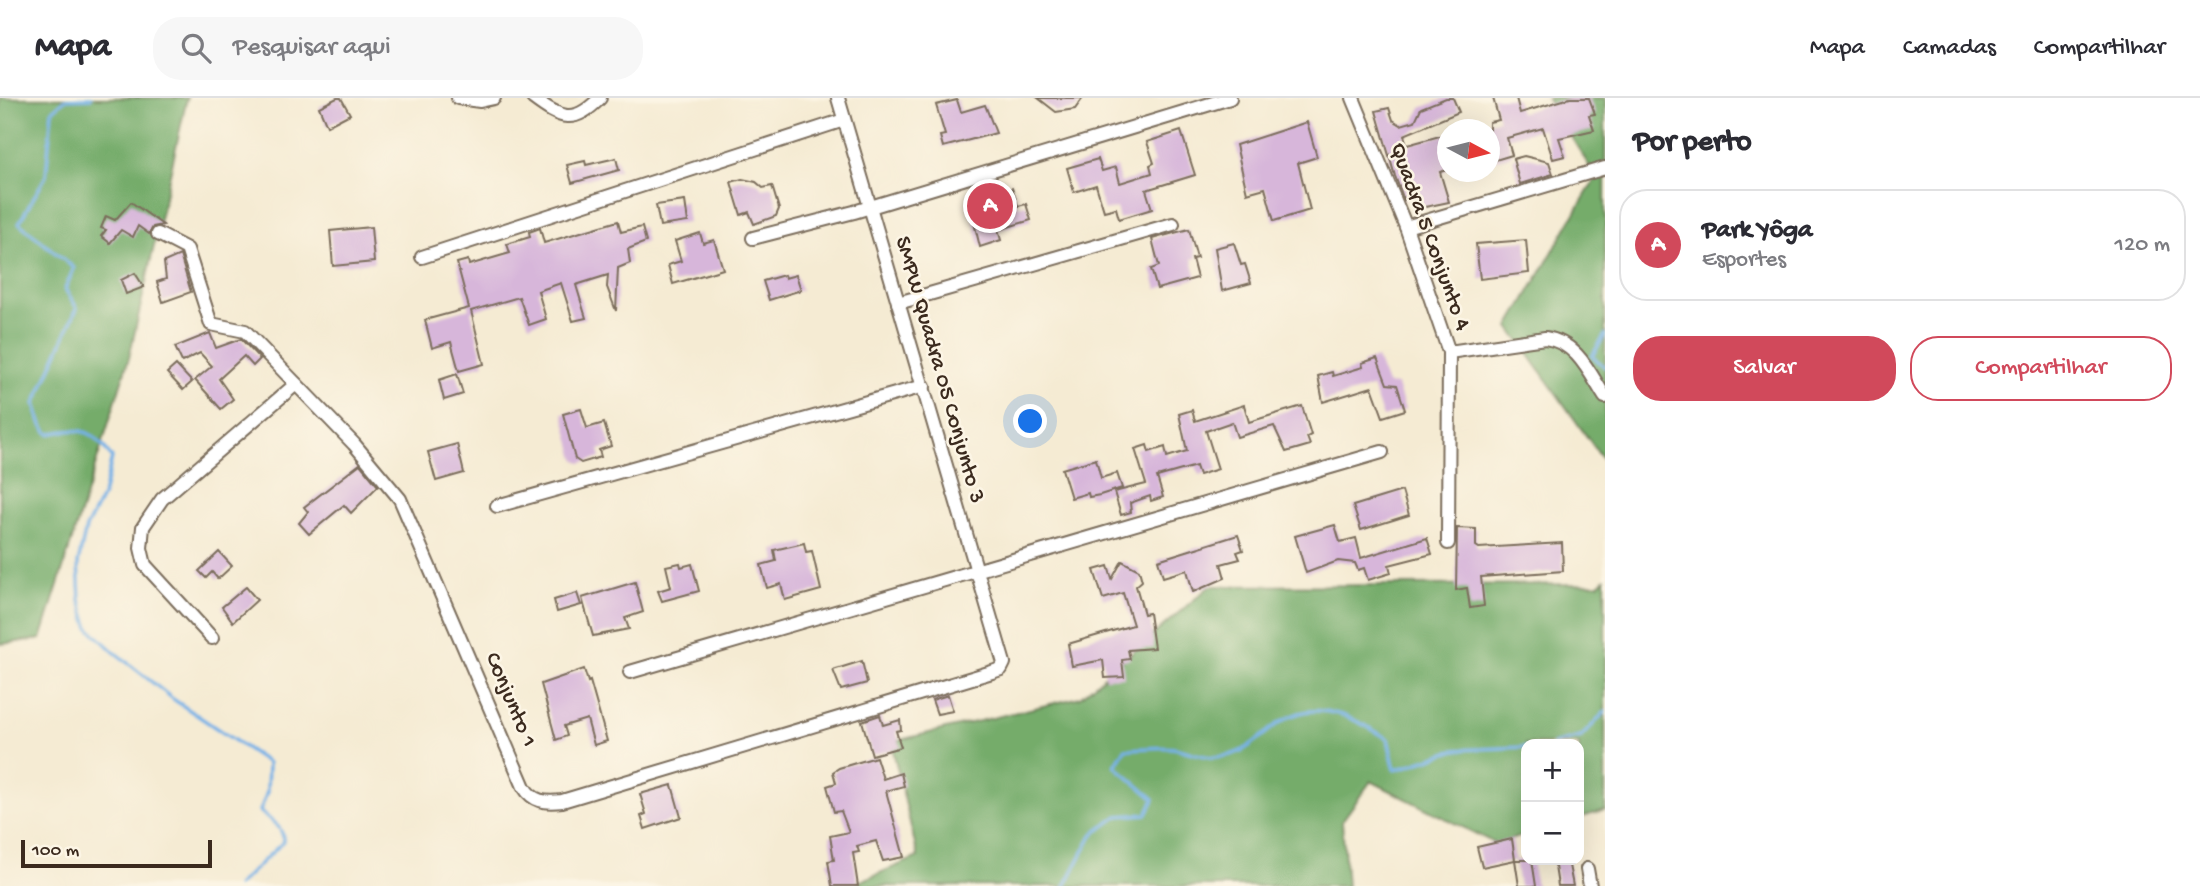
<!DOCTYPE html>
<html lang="pt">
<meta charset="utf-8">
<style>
:root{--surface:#fff;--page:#f7f7f7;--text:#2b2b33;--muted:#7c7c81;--line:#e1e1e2;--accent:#d1495b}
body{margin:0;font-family:"Gochi Hand",sans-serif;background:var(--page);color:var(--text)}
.controls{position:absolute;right:21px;bottom:21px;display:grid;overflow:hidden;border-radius:14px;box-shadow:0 7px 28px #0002}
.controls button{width:63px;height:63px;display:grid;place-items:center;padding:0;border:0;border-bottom:2px solid var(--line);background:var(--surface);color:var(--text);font:35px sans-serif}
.compass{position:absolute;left:1437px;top:21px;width:63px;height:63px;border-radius:50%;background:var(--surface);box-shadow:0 7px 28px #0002;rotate:97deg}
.scale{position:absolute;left:21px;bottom:18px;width:191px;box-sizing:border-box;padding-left:7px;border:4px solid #3b2a1e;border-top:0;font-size:19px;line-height:24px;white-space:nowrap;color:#3b2a1e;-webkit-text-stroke:5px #fcf5e5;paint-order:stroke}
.you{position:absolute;left:1031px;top:324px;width:24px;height:24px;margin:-18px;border:5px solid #fff;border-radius:50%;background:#1a73e8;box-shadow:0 0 0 10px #1a73e833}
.badge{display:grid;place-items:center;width:46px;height:46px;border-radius:50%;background:var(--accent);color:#fff;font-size:23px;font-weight:700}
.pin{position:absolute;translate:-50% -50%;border:4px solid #fff;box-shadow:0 2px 7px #0006}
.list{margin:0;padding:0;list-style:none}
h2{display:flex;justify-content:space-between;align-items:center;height:91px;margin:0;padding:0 28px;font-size:30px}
h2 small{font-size:23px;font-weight:400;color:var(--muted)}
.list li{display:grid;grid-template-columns:46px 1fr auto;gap:21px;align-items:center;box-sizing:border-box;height:112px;margin:0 14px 14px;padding:0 14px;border:2px solid var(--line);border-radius:28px}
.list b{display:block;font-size:26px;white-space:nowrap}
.list p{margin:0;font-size:23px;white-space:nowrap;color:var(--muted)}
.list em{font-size:23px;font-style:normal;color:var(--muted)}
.actions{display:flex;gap:14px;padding:21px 28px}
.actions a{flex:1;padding:16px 0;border:2px solid var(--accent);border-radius:28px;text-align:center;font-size:24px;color:var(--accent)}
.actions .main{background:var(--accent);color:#fff}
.icon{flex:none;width:38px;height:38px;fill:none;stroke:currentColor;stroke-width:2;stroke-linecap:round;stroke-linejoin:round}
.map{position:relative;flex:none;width:1605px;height:788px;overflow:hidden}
header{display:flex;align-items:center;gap:42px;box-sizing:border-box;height:98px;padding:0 35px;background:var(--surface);border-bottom:2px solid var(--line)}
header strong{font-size:33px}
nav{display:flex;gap:38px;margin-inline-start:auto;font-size:24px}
.search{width:490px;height:63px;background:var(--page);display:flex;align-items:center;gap:18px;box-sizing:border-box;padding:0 24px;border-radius:28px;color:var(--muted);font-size:26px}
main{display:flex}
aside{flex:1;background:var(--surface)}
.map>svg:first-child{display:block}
.forest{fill:#74ac6b;stroke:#586b44;stroke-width:2}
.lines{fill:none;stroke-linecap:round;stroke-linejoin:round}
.stream{stroke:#75b1e7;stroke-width:3.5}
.building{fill:#d7b6da}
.minor-casing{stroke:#7c6e5d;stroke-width:16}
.minor{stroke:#fff;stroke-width:12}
.labels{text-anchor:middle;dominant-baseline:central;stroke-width:5;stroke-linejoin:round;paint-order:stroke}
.street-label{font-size:23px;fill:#3b2a1e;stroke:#fcf5e5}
</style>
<header>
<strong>Mapa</strong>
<div class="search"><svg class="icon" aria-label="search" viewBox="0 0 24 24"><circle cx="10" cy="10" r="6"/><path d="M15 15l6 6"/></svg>Pesquisar aqui</div>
<nav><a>Mapa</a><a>Camadas</a><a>Compartilhar</a></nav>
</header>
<main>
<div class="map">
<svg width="1605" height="788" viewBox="0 0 1605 788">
<rect width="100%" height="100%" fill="#fcf5e5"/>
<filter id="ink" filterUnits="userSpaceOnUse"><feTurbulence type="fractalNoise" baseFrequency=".0143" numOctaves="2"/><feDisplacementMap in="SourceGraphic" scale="14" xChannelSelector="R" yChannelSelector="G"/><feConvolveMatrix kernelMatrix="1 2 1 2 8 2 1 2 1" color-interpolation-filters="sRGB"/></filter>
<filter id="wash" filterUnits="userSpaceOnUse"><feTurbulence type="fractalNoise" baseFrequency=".00686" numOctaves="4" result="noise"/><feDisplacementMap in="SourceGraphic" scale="28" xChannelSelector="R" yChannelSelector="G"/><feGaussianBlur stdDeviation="1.57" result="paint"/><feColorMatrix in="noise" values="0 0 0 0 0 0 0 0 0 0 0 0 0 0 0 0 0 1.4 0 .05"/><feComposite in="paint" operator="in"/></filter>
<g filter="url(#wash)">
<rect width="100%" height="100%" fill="#f5ebd3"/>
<g class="forest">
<polygon points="0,0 187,0 129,260 41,541 0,546"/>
<polygon points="1547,0 1605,0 1605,364 1509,229 1596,79"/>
<polygon points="1605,481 1605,712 1579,720 1579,646 1526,646 1526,737 1496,746 1371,683 1342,723 1347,788 849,788 918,759 891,644 1080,599 1210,488 1599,486"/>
</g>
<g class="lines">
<g class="stream">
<path d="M 91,0 L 66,1 L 52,13 L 46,78 L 19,125 L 74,170 L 65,191 L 77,210 L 35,306 L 42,327 L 49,336 C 83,328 93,332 112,360 L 103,397 L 86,430 L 78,465 L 80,502 L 89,530 L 113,553 L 173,601 L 268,665 L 267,694 L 260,713 C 270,724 284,727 283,744 L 237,788"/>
<polyline points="1605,237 1592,258 1605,269"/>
<polyline points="1553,646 1581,639 1605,614"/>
<path d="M 1065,788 L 1092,737 L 1118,718 L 1147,716 L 1154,701 L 1115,668 L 1125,651 C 1141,651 1158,648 1173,650 C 1187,652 1202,660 1215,659 C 1249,658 1258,637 1284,622 C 1320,600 1358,622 1388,641 L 1395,672 L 1455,652 L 1526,649"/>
</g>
</g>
<g id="blocks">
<g class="building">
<polygon points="337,0 341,0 350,16 327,28 319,9"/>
<polygon points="1038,0 1083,0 1075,11 1056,14"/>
<polygon points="1446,0 1453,0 1459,14 1404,37 1407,47 1447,36 1447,72 1440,74 1449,104 1415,111 1412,100 1404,102 1395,78 1376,13 1389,10 1393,22 1401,27 1415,23 1421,10"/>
<polygon points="1493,0 1516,0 1520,15 1570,0 1589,0 1595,16 1589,17 1594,32 1559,40 1565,58 1553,61 1543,30 1507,40 1512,57 1489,64 1489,24 1499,22"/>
<polygon points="957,2 961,14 985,7 996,35 943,49 940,38 945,37 936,7"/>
<polygon points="1307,24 1317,59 1298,65 1310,112 1274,123 1265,90 1247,95 1236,47"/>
<polygon points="1181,33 1195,77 1146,92 1152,111 1119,121 1116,110 1104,113 1096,87 1074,94 1067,70 1098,61 1102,73 1116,69 1120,85 1152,75 1150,67 1154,65 1147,44"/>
<polygon points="1524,58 1549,64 1553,76 1520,86 1513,61"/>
<polygon points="616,60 619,72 572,85 567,67 585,63 586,67"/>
<polygon points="742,81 756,84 763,90 772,88 779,111 776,118 754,126 749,114 741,117 731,84"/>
<polygon points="1012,90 1018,108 1026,106 1031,122 998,132 1001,142 980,149 970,108"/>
<polygon points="685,103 688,124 660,128 656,107"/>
<polygon points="131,104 163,127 153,129 149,136 138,128 133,139 121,132 110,145 101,138 106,132 101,130 106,118 115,122"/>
<polygon points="618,123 621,134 642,129 646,144 628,151 630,165 618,170 616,213 607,189 608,177 576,187 586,220 573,223 561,185 538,193 546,221 529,227 519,199 471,213 484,266 459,273 451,244 432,250 425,222 469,210 457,165 468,162 469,167 510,155 507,146 530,139 529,134 540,130 544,145"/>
<polygon points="371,129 374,164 333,168 330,133"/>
<polygon points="1189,131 1197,160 1192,161 1197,180 1157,191 1151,171 1159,168 1152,141"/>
<polygon points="700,135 703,145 714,142 723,171 673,186 668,167 681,163 675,143"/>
<polygon points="1526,142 1529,175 1480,181 1476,146"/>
<polygon points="1234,145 1241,167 1245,166 1251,185 1222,193 1215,150"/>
<polygon points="180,157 191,194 163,204 157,184 166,181 164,164"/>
<polygon points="135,175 144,189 126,196 121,182"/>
<polygon points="784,177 785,180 796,177 801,192 769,202 763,183"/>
<polygon points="210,235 216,250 241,241 260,261 253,268 244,258 219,281 233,301 221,311 195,282 212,268 200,255 182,264 175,249"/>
<polygon points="1377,260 1387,286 1397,287 1405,312 1383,319 1372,289 1323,304 1318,278 1332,274 1333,278 1363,269 1362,265"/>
<polygon points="176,267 192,284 183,292 167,275"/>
<polygon points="457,276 463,296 444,302 439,282"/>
<polygon points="1244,307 1249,324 1302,308 1311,337 1307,339 1310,347 1286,354 1274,328 1237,339 1232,324 1206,333 1218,371 1199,377 1196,368 1157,379 1163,399 1151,403 1150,398 1130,405 1131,414 1121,417 1114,394 1146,386 1135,351 1147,347 1149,354 1165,349 1167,359 1187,353 1179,316 1192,312 1195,323"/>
<polygon points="581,311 587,330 604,325 611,348 599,352 601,359 581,365 575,361 563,316"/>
<polygon points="457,346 464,375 436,383 428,354"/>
<polygon points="1096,361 1101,380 1117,375 1122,390 1100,397 1089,399 1088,395 1071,400 1062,371"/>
<polygon points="360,366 378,388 351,415 344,407 309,436 299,425 308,414 304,409"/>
<polygon points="1402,393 1409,417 1361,432 1353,408"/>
<polygon points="1335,427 1340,444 1356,440 1361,460 1427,440 1432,456 1389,467 1391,475 1368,482 1364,470 1358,472 1355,465 1338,463 1306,475 1295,438"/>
<polygon points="1457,430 1476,431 1476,448 1479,450 1562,445 1563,473 1481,479 1484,508 1470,510 1467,490 1456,492"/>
<polygon points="1238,437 1243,452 1237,454 1240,461 1221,466 1225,480 1193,494 1187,472 1163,479 1158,462"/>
<polygon points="804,445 806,454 812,453 821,492 785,502 781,486 767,490 761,467 776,463 774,452"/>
<polygon points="219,454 232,468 218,481 212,474 206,480 199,473"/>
<polygon points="1122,463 1139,472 1142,483 1136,488 1144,516 1149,515 1154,550 1128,552 1130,561 1122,562 1124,579 1105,580 1103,562 1072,568 1068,546 1133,527 1123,495 1103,501 1094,472 1108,468 1112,481"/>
<polygon points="680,465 681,469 692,466 699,493 662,503 658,493 671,489 666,468"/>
<polygon points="635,484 643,514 625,520 629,531 593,538 582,500"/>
<polygon points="246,489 257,502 233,524 222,509"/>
<polygon points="577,495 581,507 557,514 554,502"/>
<polygon points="862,563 867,585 841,592 833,572"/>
<polygon points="584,571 588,584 590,583 607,643 594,647 587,621 564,628 567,638 556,642 541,586"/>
<polygon points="948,597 953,613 937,616 932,602"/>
<polygon points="880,617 883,627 900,622 901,632 896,633 901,649 872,657 862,623"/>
<polygon points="876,659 883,681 901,675 904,688 886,693 904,759 883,763 876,743 857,748 859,754 853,755 858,788 832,788 828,763 834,762 830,738 849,734 841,713 834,714 827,688 836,685 833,674 839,670"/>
<polygon points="672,687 681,719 645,731 641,718 646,716 640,696"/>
<polygon points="1512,741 1515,762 1482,769 1477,749"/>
<polygon points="1515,762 1532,762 1536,788 1519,788"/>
<polygon points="1554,762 1568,762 1573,788 1558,788"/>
</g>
</g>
</g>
<g filter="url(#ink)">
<use href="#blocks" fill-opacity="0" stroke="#7c6e5d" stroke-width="2"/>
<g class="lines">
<g class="minor-casing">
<g id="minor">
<polyline points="458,0 480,3 494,0"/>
<path d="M 533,0 C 561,21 574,27 600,0"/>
<polyline points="1353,0 1406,129 1449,254 1448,445"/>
<polyline points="1406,129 1605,70"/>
<path d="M 158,136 L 187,151 L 211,226 L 245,233 L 354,346 L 400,401 L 524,689 C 533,704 545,705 562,703 L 992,574 L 1001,571 L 1004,565 L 838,0"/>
<polyline points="753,140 854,114 1230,0"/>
<polyline points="422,159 844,22"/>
<polyline points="898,205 1173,126"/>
<path d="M 1449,254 L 1545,240 C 1577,244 1589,274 1605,299"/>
<polyline points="497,408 924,288"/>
<polyline points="212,540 145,467 141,450 143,429 162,401 296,286"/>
<polyline points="630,574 1382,354"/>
<polyline points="1587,771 1590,788"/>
</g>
</g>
<use href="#minor" class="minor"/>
</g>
</g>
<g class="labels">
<g class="street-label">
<text transform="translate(1429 139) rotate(70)">Quadra 5 Conjunto 4</text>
<text transform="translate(939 272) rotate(74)">SMPW Quadra 05 Conjunto 3</text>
<text transform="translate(510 602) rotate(67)">Conjunto 1</text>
</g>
</g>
</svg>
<div class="controls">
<button>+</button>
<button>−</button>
</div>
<svg class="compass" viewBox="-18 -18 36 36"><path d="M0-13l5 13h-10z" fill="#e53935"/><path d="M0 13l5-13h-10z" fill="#7c7c81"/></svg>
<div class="scale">100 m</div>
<div class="you"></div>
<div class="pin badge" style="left:990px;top:108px">A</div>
</div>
<aside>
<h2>Por perto<small></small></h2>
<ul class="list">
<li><span class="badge">A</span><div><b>Park Yôga</b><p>Esportes</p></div><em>120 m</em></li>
</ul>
<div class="actions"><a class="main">Salvar</a><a>Compartilhar</a></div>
</aside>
</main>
